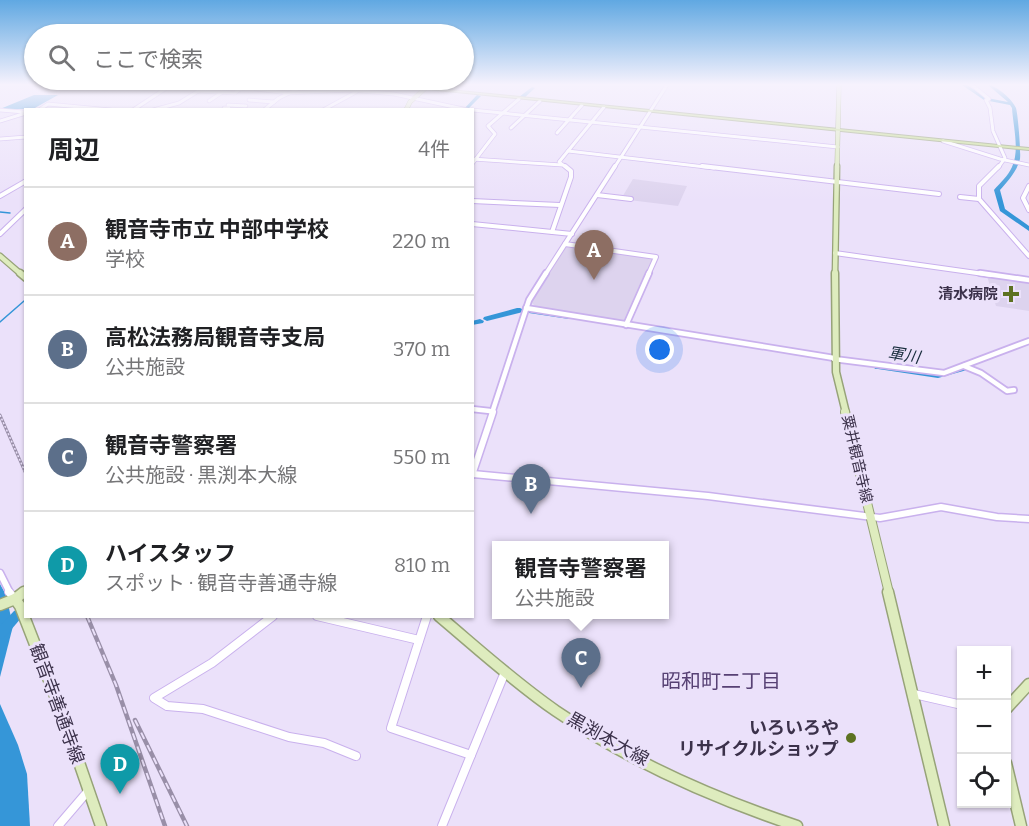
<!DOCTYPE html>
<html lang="ja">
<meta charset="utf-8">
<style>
:root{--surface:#fff;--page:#f6f6f6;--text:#202124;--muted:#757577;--line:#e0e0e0;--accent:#5d7221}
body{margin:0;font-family:Bitter,"Noto Sans JP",serif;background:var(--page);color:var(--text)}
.controls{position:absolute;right:18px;bottom:18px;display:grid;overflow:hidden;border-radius:0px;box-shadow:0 2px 4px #0004}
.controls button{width:54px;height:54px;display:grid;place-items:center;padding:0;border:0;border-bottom:2px solid var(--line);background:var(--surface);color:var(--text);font:30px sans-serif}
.you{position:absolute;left:660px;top:350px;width:21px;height:21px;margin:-15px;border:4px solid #fff;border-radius:50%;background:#1a73e8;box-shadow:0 0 0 9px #1a73e833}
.badge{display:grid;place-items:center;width:39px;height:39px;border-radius:50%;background:var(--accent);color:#fff;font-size:20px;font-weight:700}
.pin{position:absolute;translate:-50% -50px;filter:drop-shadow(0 2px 3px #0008)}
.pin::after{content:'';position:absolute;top:32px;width:21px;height:18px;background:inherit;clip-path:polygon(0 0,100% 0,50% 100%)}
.popup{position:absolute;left:492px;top:541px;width:177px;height:78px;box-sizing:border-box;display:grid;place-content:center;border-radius:0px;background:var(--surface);filter:drop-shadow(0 2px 4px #0005);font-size:20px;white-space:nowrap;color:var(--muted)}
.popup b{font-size:22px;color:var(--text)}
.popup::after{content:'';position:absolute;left:50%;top:100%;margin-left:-12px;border:12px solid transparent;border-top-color:var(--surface)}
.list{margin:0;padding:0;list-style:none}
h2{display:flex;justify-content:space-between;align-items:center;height:78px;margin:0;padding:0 24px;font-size:26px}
h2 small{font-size:20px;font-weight:400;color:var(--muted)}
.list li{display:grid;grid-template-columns:39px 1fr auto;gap:18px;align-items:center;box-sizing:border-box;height:108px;padding:0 24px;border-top:2px solid var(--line)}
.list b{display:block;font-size:22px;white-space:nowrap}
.list p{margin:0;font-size:20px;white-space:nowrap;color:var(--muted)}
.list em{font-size:20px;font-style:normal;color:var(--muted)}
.icon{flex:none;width:33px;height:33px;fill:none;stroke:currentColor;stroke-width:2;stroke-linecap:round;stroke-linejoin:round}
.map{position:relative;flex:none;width:1029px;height:826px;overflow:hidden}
.search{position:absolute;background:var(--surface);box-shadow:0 2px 4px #0004;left:24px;top:24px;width:450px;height:66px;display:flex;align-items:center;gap:15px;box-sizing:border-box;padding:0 21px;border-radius:33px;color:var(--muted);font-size:22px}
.panel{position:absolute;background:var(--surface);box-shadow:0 2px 4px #0004;left:24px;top:108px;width:450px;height:510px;border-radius:0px}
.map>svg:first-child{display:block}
.built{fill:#ddd3ee}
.water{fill:#3596d8}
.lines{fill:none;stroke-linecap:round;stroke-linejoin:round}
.stream{stroke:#3596d8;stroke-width:1.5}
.river{fill:#3596d8;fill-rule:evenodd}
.minor-far4-casing{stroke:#c9b1ed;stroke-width:4.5}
.minor-far3-casing{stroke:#c9b1ed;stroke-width:6}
.minor-far2-casing{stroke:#c9b1ed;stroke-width:8}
.minor-far1-casing{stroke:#c9b1ed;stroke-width:9}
.minor-casing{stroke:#c9b1ed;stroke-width:10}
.major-far4-casing{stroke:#97a379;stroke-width:5}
.major-far3-casing{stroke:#97a379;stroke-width:7}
.major-far2-casing{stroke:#97a379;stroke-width:9}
.major-far1-casing{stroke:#97a379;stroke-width:10}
.major-casing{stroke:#97a379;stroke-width:13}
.highway-casing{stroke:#97a379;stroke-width:2}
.minor-far4{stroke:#fff;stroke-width:3}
.minor-far3{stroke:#fff;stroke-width:4}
.minor-far2{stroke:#fff;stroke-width:4.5}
.minor-far1{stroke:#fff;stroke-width:6}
.minor{stroke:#fff;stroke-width:8}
.major-far4{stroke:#deecbe;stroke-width:4}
.major-far3{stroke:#deecbe;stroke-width:4.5}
.major-far2{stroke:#deecbe;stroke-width:6}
.major-far1{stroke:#deecbe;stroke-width:8}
.major{stroke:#deecbe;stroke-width:10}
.highway{fill:#c8e092;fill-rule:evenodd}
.rail-far1-casing{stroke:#998fa8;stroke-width:3}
.rail-casing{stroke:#998fa8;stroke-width:4.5}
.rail-far1{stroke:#ebe1fa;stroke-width:1.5;stroke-dasharray:2;stroke-linecap:butt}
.rail{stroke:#ebe1fa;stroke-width:2;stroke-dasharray:7;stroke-linecap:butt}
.poi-dot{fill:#5d7221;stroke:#ebe1fa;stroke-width:2}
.labels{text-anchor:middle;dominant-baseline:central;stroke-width:6;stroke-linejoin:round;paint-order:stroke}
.poi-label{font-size:15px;font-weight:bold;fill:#3b314a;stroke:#ebe1fa;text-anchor:end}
.street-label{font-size:15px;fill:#3b314a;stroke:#ebe1fa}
.water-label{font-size:16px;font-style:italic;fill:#172c3c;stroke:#ebe1fa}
.near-street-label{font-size:18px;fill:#3b314a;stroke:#ebe1fa}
.near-poi-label{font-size:18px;font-weight:bold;fill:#3b314a;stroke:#ebe1fa;text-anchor:end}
.near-neighbourhood-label{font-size:20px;fill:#574174;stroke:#ebe1fa}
</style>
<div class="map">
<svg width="1029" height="826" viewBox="0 0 1029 826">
<rect width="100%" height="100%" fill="#ebe1fa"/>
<g class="built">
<polygon points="633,179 687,186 678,206 621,199"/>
<polygon points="567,245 653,258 625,321 536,307 531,302"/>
<polygon points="987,276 1029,281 1029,311 996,306"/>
</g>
<g class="water">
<polygon points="34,95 58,95 33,109 0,109"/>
<polygon points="0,584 6,595 13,626 0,677"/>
<polygon points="0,704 18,745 27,774 30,826 0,826"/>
</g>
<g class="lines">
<g class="stream">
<polyline points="0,212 10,213"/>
<polyline points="0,322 24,301"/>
</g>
<g class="river">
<path d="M 962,85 L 967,85 L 987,98 L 1008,102 L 988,85 C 996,85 1013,100 1016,108 C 1018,115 1021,152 1020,159 C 1017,171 1008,181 1000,190 L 1005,209 L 1029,226 L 1029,231 L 1000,211 L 994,190 C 1000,183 1008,176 1012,167 C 1020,150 1013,126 1012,108 L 1010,105 L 984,100 Z"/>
<polygon points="532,87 535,88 523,99 519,99 519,97"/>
<polygon points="477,95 481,96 467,110 463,110"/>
<polygon points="517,308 520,308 524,310 523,312 487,321 483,319 484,317"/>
<polygon points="526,309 569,315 573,317 569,319 529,313 525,311"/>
<polygon points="480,319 484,321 483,323 472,325 472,321"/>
<polygon points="875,365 938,372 964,366 968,368 967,370 938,378 878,369 875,369 874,367"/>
<polygon points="18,609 22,611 24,614 22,617 4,638 0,639 0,626 14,611"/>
</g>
<g class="minor-far4-casing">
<g id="minor-far4">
<polyline points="260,85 256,89 288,93 350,90 394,94 468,110"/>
<polyline points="972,85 989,99 986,100 990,108 993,131 1005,158 998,168"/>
<polyline points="240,89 257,86"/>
<polyline points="364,90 376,85"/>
<polyline points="198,91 235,93 240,89 217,88"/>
<polyline points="249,100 274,102"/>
<polyline points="209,101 221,93"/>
<polyline points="228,105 246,106"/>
<polyline points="224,108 229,108"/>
<polyline points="0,110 24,112"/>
<polyline points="39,110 48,104 111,110"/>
<polyline points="133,110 171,85"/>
<polyline points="153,110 179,103 208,85"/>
<polyline points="264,110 279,98 306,85"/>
<polyline points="323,110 356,92"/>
<polyline points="472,110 838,147"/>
<polyline points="0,121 26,113"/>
<polyline points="511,128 540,101"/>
<polyline points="557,133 582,105"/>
<polyline points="0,139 26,137"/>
<polyline points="943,141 1000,159 1029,165"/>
<polyline points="568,151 714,168"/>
<polyline points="472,159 562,165"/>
<polyline points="472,164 495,134 488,126 519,99"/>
<polyline points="567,168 559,162 604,107"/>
<polyline points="614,168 667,85"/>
</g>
</g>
<g class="minor-far3-casing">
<g id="minor-far3">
<polyline points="702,166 939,194"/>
<polyline points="999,166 979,186 979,199 1029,256"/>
<polyline points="1029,186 1023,198 1029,210"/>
<polyline points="597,195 631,199"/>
<polyline points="0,196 26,181"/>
<polyline points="960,197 979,199"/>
<polyline points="472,201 560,205"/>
<polyline points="472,224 572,234"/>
<polyline points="552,232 571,177 571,171 565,166"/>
<polyline points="0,234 26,209"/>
<polyline points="565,244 656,257 648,275"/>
<polyline points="835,253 991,275"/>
<polyline points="545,275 615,166"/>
</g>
</g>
<g class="minor-far2-casing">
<g id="minor-far2">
<polyline points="980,273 1029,280"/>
<polyline points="526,308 834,358"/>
<polyline points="626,325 649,273"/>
<polyline points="834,359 944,373 1029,341"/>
<polyline points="964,366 981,373 1007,391 1014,390"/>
<polyline points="472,409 490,411"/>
<polyline points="492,413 529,300 546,273"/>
</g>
</g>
<g class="minor-far1-casing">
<g id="minor-far1">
<polyline points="473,474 708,496 880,518 941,507 997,517 1029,519"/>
<polyline points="472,475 493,412"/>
<polyline points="0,573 10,593"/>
</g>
</g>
<g class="minor-casing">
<g id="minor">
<polyline points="9,592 15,599"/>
<polyline points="273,616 212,663 154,698 167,706 203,709 289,737 324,743 356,756"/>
<polyline points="317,616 419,640"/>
<polyline points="427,616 391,728 471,755"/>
<polyline points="914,694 962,705"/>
<polyline points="58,826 88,791"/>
<polyline points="442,826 505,672"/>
</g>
</g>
<g class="major-far4-casing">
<g id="major-far4">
<polyline points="406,110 410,102 429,85"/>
<polyline points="837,168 839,85"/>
</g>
</g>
<g class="major-far3-casing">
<g id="major-far3">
<polyline points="0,256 22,275"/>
<polyline points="835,275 837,166"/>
</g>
</g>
<g class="major-far2-casing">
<g id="major-far2">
<polyline points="20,273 26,278"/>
<polyline points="835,273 836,372 846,413"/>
</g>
</g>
<g class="major-far1-casing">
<g id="major-far1">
<polyline points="845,412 889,593"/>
<polyline points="22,593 26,590"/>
</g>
</g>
<g class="major-casing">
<g id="major">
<polyline points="888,592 944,826"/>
<polyline points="15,599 20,606 64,719 101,826"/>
<polyline points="0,605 15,599 24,592"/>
<path d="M 439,616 C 477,648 514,682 556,711 C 629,761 713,798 797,826"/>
<polyline points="1006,709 1029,684"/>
<polyline points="1006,763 1021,826"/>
</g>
</g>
<g class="highway-casing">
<polygon id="highway" points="387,85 400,85 1029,148 1029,150"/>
</g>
<use href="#minor-far4" class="minor-far4"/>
<use href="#minor-far3" class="minor-far3"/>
<use href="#minor-far2" class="minor-far2"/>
<use href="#minor-far1" class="minor-far1"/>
<use href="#minor" class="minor"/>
<use href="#major-far4" class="major-far4"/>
<use href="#major-far3" class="major-far3"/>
<use href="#major-far2" class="major-far2"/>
<use href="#major-far1" class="major-far1"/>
<use href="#major" class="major"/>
<use href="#highway" class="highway"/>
<g class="rail-far1-casing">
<polyline id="rail-far1" points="0,415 26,474"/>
</g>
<g class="rail-casing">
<g id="rail">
<polyline points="87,616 116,685 165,826"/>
<polyline points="135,720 187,826"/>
</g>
</g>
<use href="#rail-far1" class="rail-far1"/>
<use href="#rail" class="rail"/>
</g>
<linearGradient id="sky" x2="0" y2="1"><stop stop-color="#60a8e2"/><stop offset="0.42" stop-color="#f6f2fd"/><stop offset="1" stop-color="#f6f2fd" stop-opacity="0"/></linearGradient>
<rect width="1029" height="201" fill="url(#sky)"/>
<g class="poi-dot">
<path d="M1008 285h6v6h6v6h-6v6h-6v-6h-6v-6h6z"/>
<circle cx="851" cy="738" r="6"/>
</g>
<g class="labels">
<g class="poi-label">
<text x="998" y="294">清水病院</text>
</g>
<g class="street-label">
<text transform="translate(857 459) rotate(77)">粟井観音寺線</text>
</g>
<g class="water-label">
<text transform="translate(904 355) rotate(9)">軍川</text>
</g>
<g class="near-street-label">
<text transform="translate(57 704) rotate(70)">観音寺善通寺線</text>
<text transform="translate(608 739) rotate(29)">黒渕本大線</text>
</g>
<g class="near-poi-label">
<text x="839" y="728">いろいろや<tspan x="839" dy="21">リサイクルショップ</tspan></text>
</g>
<g class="near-neighbourhood-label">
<text x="721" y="681">昭和町二丁目</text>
</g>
</g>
</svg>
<div class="controls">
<button>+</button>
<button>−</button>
<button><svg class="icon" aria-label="locate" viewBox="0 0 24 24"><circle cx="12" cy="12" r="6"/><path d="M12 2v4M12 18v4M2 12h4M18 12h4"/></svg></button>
</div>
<div class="you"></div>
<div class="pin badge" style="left:594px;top:280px;background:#8d6e63">A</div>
<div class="pin badge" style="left:531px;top:514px;background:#5c6f8a">B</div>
<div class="pin badge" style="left:581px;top:688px;background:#5c6f8a">C</div>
<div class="popup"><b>観音寺警察署</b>公共施設</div>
<div class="pin badge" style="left:120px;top:794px;background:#0f9aa8">D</div>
<div class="search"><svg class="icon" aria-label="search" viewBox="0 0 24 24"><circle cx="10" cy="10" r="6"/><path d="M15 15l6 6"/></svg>ここで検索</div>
<section class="panel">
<h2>周辺<small>4件</small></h2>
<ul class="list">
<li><span class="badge" style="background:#8d6e63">A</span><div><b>観音寺市立 中部中学校</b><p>学校</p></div><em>220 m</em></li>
<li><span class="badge" style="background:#5c6f8a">B</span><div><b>高松法務局観音寺支局</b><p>公共施設</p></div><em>370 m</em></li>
<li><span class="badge" style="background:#5c6f8a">C</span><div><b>観音寺警察署</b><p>公共施設 · 黒渕本大線</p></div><em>550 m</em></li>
<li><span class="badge" style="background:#0f9aa8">D</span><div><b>ハイスタッフ</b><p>スポット · 観音寺善通寺線</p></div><em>810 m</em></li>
</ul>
</section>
</div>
